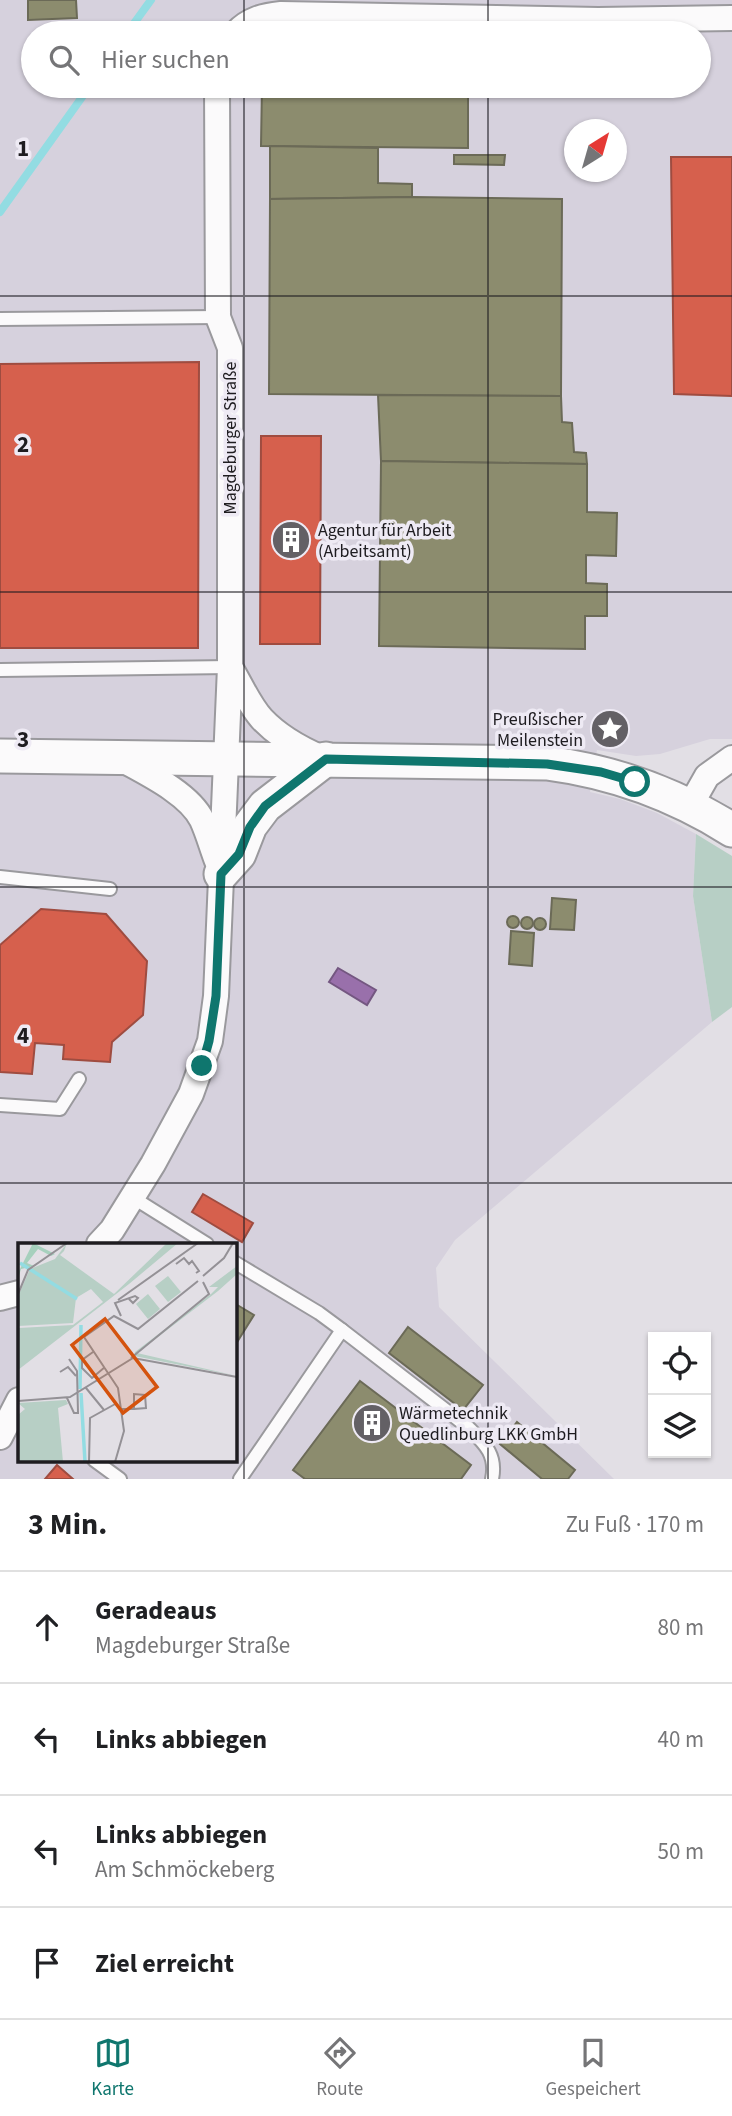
<!DOCTYPE html>
<html lang="de">
<meta charset="utf-8">
<style>
:root{--surface:#fff;--page:#f6f6f6;--text:#202124;--muted:#757577;--line:#e0e0e0;--accent:#0f766e}
body{margin:0;font-family:"Source Sans 3",sans-serif;background:var(--page);color:var(--text)}
.controls{position:absolute;right:21px;bottom:21px;display:grid;overflow:hidden;border-radius:0px;box-shadow:0 2px 5px #0004}
.controls button{width:63px;height:63px;display:grid;place-items:center;padding:0;border:0;border-bottom:2px solid var(--line);background:var(--surface);color:var(--text);font:35px sans-serif}
.compass{position:absolute;left:564px;top:119px;width:63px;height:63px;border-radius:50%;background:var(--surface);box-shadow:0 2px 5px #0004;rotate:37deg}
.stop{position:absolute;width:21px;height:21px;margin:-16px;border:5px solid #0f766e;border-radius:50%;background:#fff}
.stop.end{background:#0f766e;border-color:#fff;box-shadow:0 2px 7px #0008}
.list{margin:0;padding:0;list-style:none}
h2{display:flex;justify-content:space-between;align-items:center;height:91px;margin:0;padding:0 28px;font-size:30px}
h2 small{font-size:23px;font-weight:400;color:var(--muted)}
.list li{display:grid;grid-template-columns:46px 1fr auto;gap:21px;align-items:center;box-sizing:border-box;height:112px;padding:0 28px;border-top:2px solid var(--line)}
.list b{display:block;font-size:26px;white-space:nowrap}
.list p{margin:0;font-size:23px;white-space:nowrap;color:var(--muted)}
.list em{font-size:23px;font-style:normal;color:var(--muted)}
.icon{flex:none;width:38px;height:38px;fill:none;stroke:currentColor;stroke-width:2;stroke-linecap:round;stroke-linejoin:round}
.map{position:relative;flex:none;width:732px;height:1479px;overflow:hidden}
.search{position:absolute;background:var(--surface);box-shadow:0 2px 5px #0004;left:21px;right:21px;top:21px;height:77px;display:flex;align-items:center;gap:18px;box-sizing:border-box;padding:0 24px;border-radius:38px;color:var(--muted);font-size:26px}
.sheet{height:539px;background:var(--surface)}
nav{display:flex;justify-content:space-around;align-items:center;box-sizing:border-box;height:98px;border-top:2px solid var(--line);background:var(--surface);font-size:19px;color:var(--muted)}
nav a{display:grid;justify-items:center;gap:4px}
nav .on{color:var(--accent)}
.map>svg:first-child{display:block}
.built{fill:#d6d1dd;fill-rule:evenodd}
.green{fill:#b7cfc5}
.shops{fill:#d6604d;stroke:#9f4c40;stroke-width:2}
.offices{fill:#9970ab;stroke:#745781;stroke-width:2}
.industry{fill:#8c8c6e;stroke:#6b6a57;stroke-width:2}
.lines{fill:none;stroke-linecap:round;stroke-linejoin:round}
.stream{stroke:#93dce2;stroke-width:8}
.lane-casing{stroke:#9a999d;stroke-width:16}
.street-casing{stroke:#9a999d;stroke-width:28}
.secondary-casing{stroke:#9a999d;stroke-width:37}
.lane{stroke:#fbfafb;stroke-width:12}
.street{stroke:#fbfafb;stroke-width:24}
.secondary{stroke:#fbfafb;stroke-width:33}
.route{stroke:#0f766e;stroke-width:9}
.grid{fill:none;stroke:#1e1c20;stroke-width:2;stroke-opacity:0.55}
.labels{text-anchor:middle;dominant-baseline:central;stroke-width:7;stroke-linejoin:round;paint-order:stroke}
.street-label{font-size:18px;fill:#1e1c20;stroke:#eeeaf4}
.poi-label{font-size:18px;fill:#1e1c20;stroke:#eeeaf4;text-anchor:start}
.inset-river{fill:none;stroke:#93dce2;stroke-width:3.5}
.inset-road{fill:none;stroke:#949196;stroke-width:2}
.view{fill:#d4530e;fill-opacity:0.15;stroke:#d4530e;stroke-width:3.5}
.inset-edge{fill:none;stroke:#1e1c20;stroke-width:3.5}
.grid-label{font-size:23px;text-anchor:middle;font-weight:bold;fill:#1e1c20;stroke:#eeeaf4;stroke-width:7;stroke-linejoin:round;paint-order:stroke}
</style>
<div class="map">
<svg width="732" height="1479" viewBox="0 0 732 1479">
<rect width="100%" height="100%" fill="#e2dfe5"/>
<path class="built" d="M 0,0 L 732,0 L 732,739 L 710,739 L 660,754 L 636,756 L 597,750 L 590,792 L 620,799 L 657,813 L 696,834 L 693,896 L 712,1022 L 455,1240 L 436,1268 L 439,1307 L 614,1479 L 0,1479 ZM 33,33 L 699,33 L 699,86 L 33,86 ZM 574,130 L 616,130 L 616,172 L 574,172 ZM 19,1244 L 234,1244 L 234,1460 L 19,1460 Z"/>
<polygon class="green" points="696,834 732,856 732,1007 712,1022 693,896"/>
<g class="shops">
<polygon points="671,157 732,157 732,396 674,394"/>
<polygon points="199,362 198,648 0,648 0,364"/>
<polygon points="261,436 321,436 320,644 260,644"/>
<polygon points="41,909 106,914 147,961 143,1015 112,1042 110,1062 63,1059 64,1045 35,1043 32,1074 0,1072 0,945"/>
<polygon points="203,1194 253,1223 242,1242 192,1212"/>
<polygon points="57,1465 73,1479 45,1479"/>
</g>
<polygon class="offices" points="338,968 376,990 367,1005 329,982"/>
<g class="industry">
<polygon points="28,0 76,0 77,18 28,20"/>
<polygon points="262,86 468,86 468,148 261,146"/>
<polygon points="270,146 378,148 378,183 412,184 412,197 270,199"/>
<polygon points="454,155 505,155 504,165 454,164"/>
<polygon points="412,197 562,199 561,396 269,394 270,199"/>
<polygon points="378,395 561,396 562,422 572,423 574,452 586,453 587,464 381,461"/>
<polygon points="381,461 587,464 587,512 617,513 616,556 586,555 586,583 607,584 607,616 585,616 585,649 379,646"/>
<polygon points="552,898 576,900 574,930 550,929"/>
<circle cx="513" cy="922" r="6"/>
<circle cx="527" cy="923" r="6"/>
<circle cx="540" cy="924" r="6"/>
<polygon points="511,931 534,933 532,966 509,964"/>
<polygon points="234,1303 254,1315 234,1347"/>
<polygon points="408,1327 483,1385 463,1410 389,1353"/>
<polygon points="360,1381 471,1465 461,1479 305,1479 293,1470"/>
<polygon points="517,1422 575,1470 568,1479 542,1479 500,1444"/>
</g>
<g class="lines">
<g class="stream">
<polyline points="127,33 151,0"/>
<polyline points="0,212 90,86"/>
</g>
<g class="lane-casing">
<g id="lane">
<polyline points="0,319 218,317"/>
<polyline points="0,670 230,667"/>
<polyline points="0,877 110,889"/>
<polyline points="0,1105 60,1109 79,1079"/>
<polyline points="132,1197 207,1244"/>
<polyline points="234,1262 319,1313 342,1330"/>
<polyline points="94,1460 120,1479"/>
<path d="M 240,1479 L 342,1330 L 469,1428 C 485,1444 497,1455 492,1479"/>
</g>
</g>
<g class="street-casing">
<g id="street">
<path d="M 236,33 C 249,19 263,16 281,14 L 598,20 L 732,18"/>
<path d="M 230,667 C 240,683 249,705 262,719 C 278,736 301,749 322,758"/>
<path d="M 119,758 C 144,772 189,793 202,820 C 208,833 212,848 217,861"/>
<polyline points="690,806 707,776 732,758"/>
<polyline points="99,1244 112,1230 153,1164 191,1094 210,1041 216,996 230,667 230,348 218,317 217,86"/>
<polyline points="0,1298 19,1293"/>
<polyline points="0,1437 19,1400"/>
</g>
</g>
<g class="secondary-casing">
<g id="secondary">
<path d="M 0,756 L 547,763 C 615,772 675,794 732,830"/>
<polyline points="221,874 239,854 250,826 265,806 326,759"/>
</g>
</g>
<use href="#lane" class="lane"/>
<use href="#street" class="street"/>
<use href="#secondary" class="secondary"/>
</g>
<g class="lines">
<polyline class="route" points="202,1066 209,1041 216,996 221,874 239,854 250,827 265,806 326,759 547,764 601,772 635,782"/>
</g>
<path class="grid" d="M 244,0 L 244,33M 488,0 L 488,33M 244,86 L 244,1479M 488,86 L 488,1479M 0,296 L 732,296M 0,592 L 732,592M 0,887 L 732,887M 0,1183 L 732,1183"/>
<defs>
<g id="building-disc" transform="scale(2.0125)"><circle r="9.5" fill="#636065" stroke="#eeeaf4"/><path d="M-4-6H4V6H1V3H-1V6H-4ZM-2.5-4.3h1.7v1.8h-1.7ZM.8-4.3h1.7v1.8H.8ZM-2.5-1h1.7V.8h-1.7ZM.8-1h1.7V.8H.8Z" fill="#fff"/></g>
<g id="sight-disc" transform="scale(2.0125)"><circle r="9.5" fill="#636065" stroke="#eeeaf4"/><path d="M0-6L1.8-2.2L6-1.7L2.9 1.2L3.7 5.4L0 3.3L-3.7 5.4L-2.9 1.2L-6-1.7L-1.8-2.2Z" fill="#fff"/></g>
</defs>
<g fill-rule="evenodd">
<use href="#building-disc" x="291" y="540"/>
<use href="#sight-disc" x="610" y="729"/>
<use href="#building-disc" x="372" y="1423"/>
</g>
<g class="labels">
<g class="street-label">
<text transform="translate(230 438) rotate(-90)">Magdeburger Straße</text>
</g>
<g class="poi-label">
<text x="318" y="530">Agentur für Arbeit<tspan x="318" dy="21">(Arbeitsamt)</tspan></text>
<text x="583" y="719" text-anchor="end">Preußischer<tspan x="583" dy="21">Meilenstein</tspan></text>
<text x="399" y="1413">Wärmetechnik<tspan x="399" dy="21">Quedlinburg LKK GmbH</tspan></text>
</g>
</g>
<g transform="translate(18 1243)">
<rect width="219" height="219" fill="#e2dfe5"/>
<path d="M 49,0 L 46,8 L 42,12 L 96,51 L 149,0 L 160,0 L 111,41 L 0,127 L 1,85 L 55,82 L 85,59 L 73,46 L 58,55 L 55,80 L 0,83 L 0,53 L 12,26 L 37,16 ZM 219,23 L 219,31 L 200,48 L 119,110 L 219,133 L 116,113 L 117,109 L 193,51 L 200,44 L 191,44 ZM 150,33 L 163,49 L 150,59 L 137,43 ZM 130,51 L 142,66 L 130,76 L 118,61 ZM 48,157 L 50,161 L 40,165 L 45,219 L 0,219 L 0,172 L 7,166 L 0,160 Z" fill="#b7cfc5"/>
<path d="M 15,0 L 37,11 L 33,13 L 20,6 L 9,20 L 16,23 L 3,26 L 0,36 L 0,30 Z" fill="#a6d0bd"/>
<path class="inset-river" d="M 2,20 L 59,56M 62,146 L 63,82M 63,150 L 67,219"/>
<path class="inset-road" d="M 158,21 L 166,15 L 171,21 L 174,18 L 181,28 L 178,30M 185,33 L 206,15 L 215,0M 0,51 L 10,27 L 49,0M 100,57 L 180,0M 103,73 L 97,60 L 117,53 L 120,55 L 115,60 L 111,56M 75,109 L 64,117 L 64,125 L 74,135 L 87,124M 113,115 L 191,51 L 185,39M 42,129 L 50,124 L 58,133M 68,145 L 86,167M 49,155 L 56,170 L 60,170 L 59,128 L 51,116M 0,158 L 52,154 L 115,115 L 219,134M 103,166 L 116,166 L 116,151 L 127,152 L 128,165 L 116,166M 71,219 L 72,175 L 99,160M 97,219 L 106,188 L 100,145 L 66,94 L 96,73 L 120,86 L 180,38"/>
<path class="view" d="M 87,76 L 139,144 L 105,170 L 54,102 Z"/>
<rect width="219" height="219" class="inset-edge"/>
</g>
<g class="grid-label">
<text x="23" y="156">1</text>
<text x="23" y="452">2</text>
<text x="23" y="747">3</text>
<text x="23" y="1043">4</text>
</g>
</svg>
<div class="controls">
<button><svg class="icon" aria-label="locate" viewBox="0 0 24 24"><circle cx="12" cy="12" r="6"/><path d="M12 2v4M12 18v4M2 12h4M18 12h4"/></svg></button>
<button><svg class="icon" aria-label="layers" viewBox="0 0 24 24"><path d="M12 4l9 5-9 5-9-5zM3 14l9 5 9-5"/></svg></button>
</div>
<svg class="compass" viewBox="-18 -18 36 36"><path d="M0-13l5 13h-10z" fill="#e53935"/><path d="M0 13l5-13h-10z" fill="#757577"/></svg>
<div class="stop" style="left:635px;top:782px"></div>
<div class="stop end" style="left:202px;top:1066px"></div>
<div class="search"><svg class="icon" aria-label="search" viewBox="0 0 24 24"><circle cx="10" cy="10" r="6"/><path d="M15 15l6 6"/></svg>Hier suchen</div>
</div>
<section class="sheet">
<h2>3 Min.<small>Zu Fuß · 170 m</small></h2>
<ul class="list">
<li><svg class="icon" aria-label="ahead" viewBox="0 0 24 24"><path d="M12 20V5M6 11l6-6 6 6"/></svg><div><b>Geradeaus</b><p>Magdeburger Straße</p></div><em>80 m</em></li>
<li><svg class="icon" aria-label="left" viewBox="0 0 24 24"><path d="M17 20v-9H6M10 6l-5 5 5 5"/></svg><div><b>Links abbiegen</b></div><em>40 m</em></li>
<li><svg class="icon" aria-label="left" viewBox="0 0 24 24"><path d="M17 20v-9H6M10 6l-5 5 5 5"/></svg><div><b>Links abbiegen</b><p>Am Schmöckeberg</p></div><em>50 m</em></li>
<li><svg class="icon" aria-label="arrive" viewBox="0 0 24 24"><path d="M6 21V4h12l-3 4 3 4H6"/></svg><div><b>Ziel erreicht</b></div></li>
</ul>
</section>
<nav>
<a class="on"><svg class="icon" aria-label="map" viewBox="0 0 24 24"><path d="M3 6l6-2 6 2 6-2v14l-6 2-6-2-6 2zM9 4v14M15 6v14"/></svg>Karte</a>
<a><svg class="icon" aria-label="directions" viewBox="0 0 24 24"><path d="M12 3l9 9-9 9-9-9zM9 14v-3h6M13 9l2 2-2 2"/></svg>Route</a>
<a><svg class="icon" aria-label="saved" viewBox="0 0 24 24"><path d="M7 4h10v16l-5-4-5 4z"/></svg>Gespeichert</a>
</nav>
